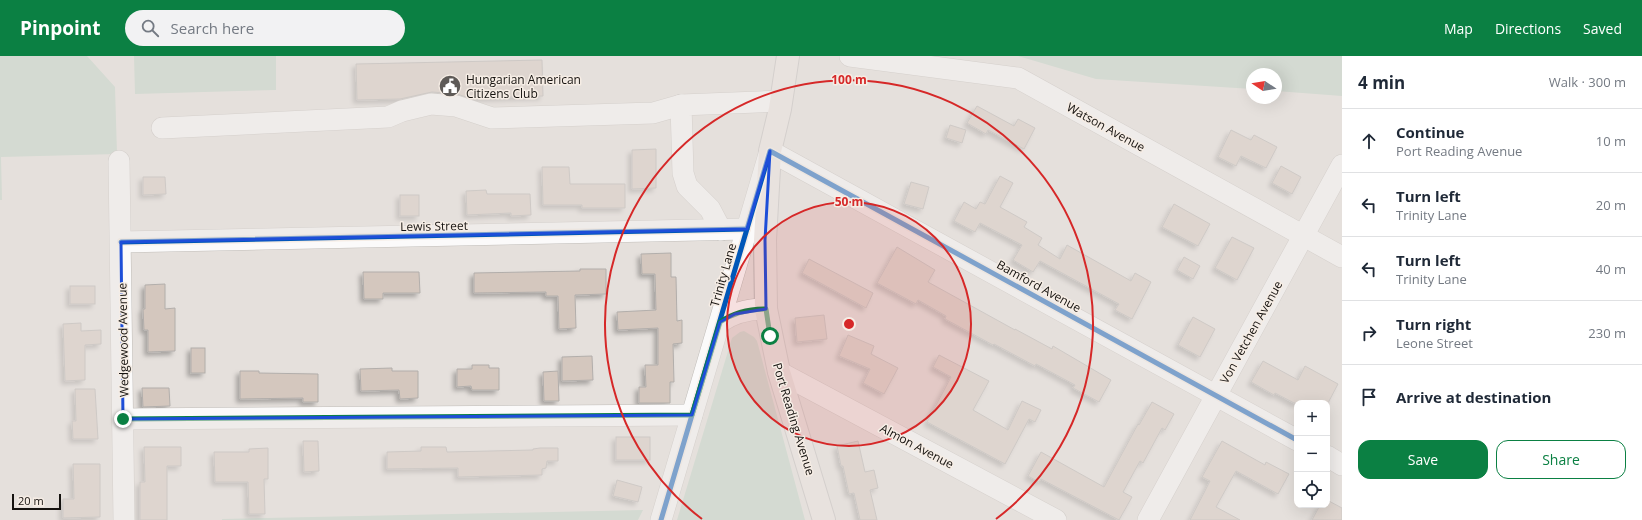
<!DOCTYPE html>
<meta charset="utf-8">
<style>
:root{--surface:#fff;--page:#f2f2f3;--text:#1f2937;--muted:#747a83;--line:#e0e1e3;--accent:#0b8043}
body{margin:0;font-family:"Open Sans",sans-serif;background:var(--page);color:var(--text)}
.controls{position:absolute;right:12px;bottom:12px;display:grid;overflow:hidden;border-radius:8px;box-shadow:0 4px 16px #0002}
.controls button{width:36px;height:36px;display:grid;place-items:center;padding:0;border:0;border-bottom:1px solid var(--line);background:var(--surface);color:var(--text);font:20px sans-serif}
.compass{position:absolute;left:1246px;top:12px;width:36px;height:36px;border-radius:50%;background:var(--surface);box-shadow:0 4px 16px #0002;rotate:282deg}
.scale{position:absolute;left:12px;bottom:10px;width:49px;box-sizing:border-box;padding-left:4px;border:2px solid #15120f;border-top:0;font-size:11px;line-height:14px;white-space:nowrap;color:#15120f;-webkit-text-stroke:3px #f6ede5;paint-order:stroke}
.stop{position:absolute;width:12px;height:12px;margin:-9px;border:3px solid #0b8043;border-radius:50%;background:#fff}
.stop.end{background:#0b8043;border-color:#fff;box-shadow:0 1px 4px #0008}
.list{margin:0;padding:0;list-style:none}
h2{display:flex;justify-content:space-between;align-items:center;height:52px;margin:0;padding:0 16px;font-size:17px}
h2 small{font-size:13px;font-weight:400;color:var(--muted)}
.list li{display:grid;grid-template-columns:26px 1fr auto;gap:12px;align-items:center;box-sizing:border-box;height:64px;padding:0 16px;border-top:1px solid var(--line)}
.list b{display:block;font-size:15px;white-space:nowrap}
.list p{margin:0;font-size:13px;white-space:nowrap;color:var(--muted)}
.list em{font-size:13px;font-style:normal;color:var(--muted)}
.actions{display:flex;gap:8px;padding:12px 16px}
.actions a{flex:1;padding:9px 0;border:1px solid var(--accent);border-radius:12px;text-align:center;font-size:14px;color:var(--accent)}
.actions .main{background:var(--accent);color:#fff}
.icon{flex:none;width:22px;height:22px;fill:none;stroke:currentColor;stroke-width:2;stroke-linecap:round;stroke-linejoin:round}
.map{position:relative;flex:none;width:1342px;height:464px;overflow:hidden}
header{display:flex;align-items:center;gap:24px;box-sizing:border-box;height:56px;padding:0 20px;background:var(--accent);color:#fff}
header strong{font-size:19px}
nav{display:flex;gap:22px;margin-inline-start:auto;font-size:14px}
.search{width:280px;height:36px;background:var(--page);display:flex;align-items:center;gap:10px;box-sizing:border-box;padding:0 14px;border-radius:22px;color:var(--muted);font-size:15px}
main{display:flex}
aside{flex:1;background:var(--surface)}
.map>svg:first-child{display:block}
.green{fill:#bed3c5}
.building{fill:#d4c7be;stroke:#b2aeab;filter:url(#shadow)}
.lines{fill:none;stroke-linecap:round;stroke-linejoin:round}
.minor-casing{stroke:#c0bdb9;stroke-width:22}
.major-casing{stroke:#bebbb9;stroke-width:24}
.minor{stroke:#fbfafa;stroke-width:21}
.major{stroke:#ece4e1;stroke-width:22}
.cycleway-casing{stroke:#f6ede5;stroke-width:8}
.cycleway{stroke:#0057b8;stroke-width:5}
.route{stroke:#0b8043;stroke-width:5}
.marked{fill:none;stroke:#1d4ed8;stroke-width:3;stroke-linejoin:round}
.ring{fill:none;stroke:#d62828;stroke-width:2}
.labels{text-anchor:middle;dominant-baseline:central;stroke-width:3;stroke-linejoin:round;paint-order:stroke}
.poi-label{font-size:12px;fill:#15120f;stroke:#f6ede5;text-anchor:start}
.street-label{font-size:12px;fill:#15120f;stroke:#f6ede5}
.centre{fill:#d62828;stroke:#f6ede5;stroke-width:2}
.ring-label{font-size:12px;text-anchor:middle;font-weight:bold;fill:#d62828;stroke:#f6ede5;stroke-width:3;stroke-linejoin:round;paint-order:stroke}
</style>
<header>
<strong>Pinpoint</strong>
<div class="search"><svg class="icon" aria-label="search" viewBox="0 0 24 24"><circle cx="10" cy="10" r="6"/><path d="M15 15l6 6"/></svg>Search here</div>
<nav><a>Map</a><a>Directions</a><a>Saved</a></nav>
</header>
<main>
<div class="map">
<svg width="1342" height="464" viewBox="0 0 1342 464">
<defs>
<filter id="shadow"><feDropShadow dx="-3.5" dy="3.5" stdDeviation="2" flood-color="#0004"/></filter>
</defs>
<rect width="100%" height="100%" fill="#e5e0dc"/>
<g class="green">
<polygon points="0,0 87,0 115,31 117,98 1,101 2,144 0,144"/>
<polygon points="134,0 276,0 276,34 135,38"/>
<polygon points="1018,0 1342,0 1342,40 1276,35 1276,18 1252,18 1252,33 1096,23"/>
<polygon points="744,275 754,281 757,285 805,464 677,464 732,282 740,276"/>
<polygon points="643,454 638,464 222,464 222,463"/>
</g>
<g class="building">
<polygon points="542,4 543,40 469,42 457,38 432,36 400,43 357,44 356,8"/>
<polygon points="977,50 1014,70 1018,63 1035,72 1024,93 988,74 986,78 967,67"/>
<polygon points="950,69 966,74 962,87 946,82"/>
<polygon points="1231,74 1251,84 1254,79 1277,91 1266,112 1241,100 1236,110 1218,101"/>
<polygon points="656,93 656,132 632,133 632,94"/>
<polygon points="1281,110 1301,121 1292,138 1272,127"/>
<polygon points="542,111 569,111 570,128 625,128 625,152 582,152 582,149 543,149"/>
<polygon points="1000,120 1013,127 1000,151 1027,166 1024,171 1042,182 1038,189 1060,203 1067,189 1131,225 1135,217 1151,226 1132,263 1115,254 1119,248 1040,205 1033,216 1013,204 1022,189 980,167 975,176 954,165 964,146 976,153 980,146 985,148"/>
<polygon points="143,121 165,121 166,138 143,139"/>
<polygon points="911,126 929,131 923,153 904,148"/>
<polygon points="486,134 487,138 530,138 531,159 511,160 511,157 467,159 466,135"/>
<rect x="400" y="139" width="19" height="21"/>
<polygon points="1174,148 1210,168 1198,190 1162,171"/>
<polygon points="1232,181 1254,192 1237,224 1215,212"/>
<polygon points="897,191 935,214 928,226 1015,274 1015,273 1052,293 1053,290 1111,324 1099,346 1073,332 1075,329 1036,308 1035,310 994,288 993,289 945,263 946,260 918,244 916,248 877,227"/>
<polygon points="671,197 671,221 676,221 677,265 682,264 682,287 673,288 674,326 670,326 670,347 639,347 639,331 646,331 645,309 658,309 658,272 618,274 617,256 656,254 655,218 642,218 641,198"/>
<polygon points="1184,201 1200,210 1193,223 1177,214"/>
<polygon points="809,203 873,237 866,252 802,217"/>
<polygon points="580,213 606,213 606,238 575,239 576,272 559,273 558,240 546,240 546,236 474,237 474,217 580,215"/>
<polygon points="363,216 419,216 420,237 383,237 383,243 364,243"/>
<polygon points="165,228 165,253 175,252 175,295 148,296 148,274 144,274 143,253 145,253 145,229"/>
<rect x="70" y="230" width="25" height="18"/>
<polygon points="824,259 827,283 797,286 795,262"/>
<polygon points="1193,261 1215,273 1200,301 1178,289"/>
<polygon points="81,267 81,275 101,274 101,288 85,289 85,324 65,325 63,268"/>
<polygon points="848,279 874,290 871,298 898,312 884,338 863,327 870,313 839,300"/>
<rect x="191" y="292" width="14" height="25"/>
<polygon points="939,299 989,325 973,354 1008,374 1022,345 1041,354 1035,366 1029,363 1005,408 927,366 951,321 933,311"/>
<polygon points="592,300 593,324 562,325 562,301"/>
<polygon points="1263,305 1298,324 1305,310 1338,328 1328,347 1294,347 1275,337 1274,339 1251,326"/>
<polygon points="472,309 489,309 489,312 499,312 499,334 472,334 471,330 457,331 457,313 472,313"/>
<polygon points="392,312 392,315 418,315 418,342 400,343 399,334 361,335 360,313"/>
<polygon points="240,315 259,315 259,317 318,318 318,346 303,346 303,342 240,343"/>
<polygon points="558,315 559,345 544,345 543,316"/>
<polygon points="142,332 169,332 170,350 143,351"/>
<polygon points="75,333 95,333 98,383 73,383 72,365 76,365"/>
<polygon points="1152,346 1174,358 1165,374 1162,372 1143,407 1140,405 1123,436 1132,441 1119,464 1041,423 1039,426 1028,420 1041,396 1104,431 1138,368 1139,369"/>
<rect x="616" y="381" width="34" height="23"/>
<polygon points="303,385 318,385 319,415 304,416"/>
<polygon points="858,385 865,416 874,414 878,432 870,434 877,464 860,464 854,437 849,438 843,410 841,410 837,390"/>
<polygon points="1222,385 1265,409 1266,406 1289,418 1278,438 1236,415 1216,451 1240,464 1190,464 1210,425 1202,421"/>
<polygon points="144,391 181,391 181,410 167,410 167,464 140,464 140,426 145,426"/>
<polygon points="421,391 446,391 447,396 533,394 533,393 540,392 558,392 558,405 547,405 546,412 542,413 542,419 458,421 458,412 387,413 387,396 421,395"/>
<polygon points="268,392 268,423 264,423 265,458 249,458 248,426 215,426 214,396 249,396 249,393"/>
<polygon points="73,408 100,408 100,461 63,462 63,443 74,443"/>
<polygon points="617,424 642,431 638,446 613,440"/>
<polygon points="1327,444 1342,452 1342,464 1312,464 1320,449 1327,449"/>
</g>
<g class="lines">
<g class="minor-casing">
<g id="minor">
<polyline points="850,0 1018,22 1342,201"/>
<polyline points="162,72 388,61 402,55 431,48 456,50 492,62 653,57 681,49"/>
<polyline points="119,105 124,464"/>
<polyline points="721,174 710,153 687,130 683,117 681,49 781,45"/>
<polyline points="121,186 747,173"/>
<path d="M 720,266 C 733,257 749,253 766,253"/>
<polyline points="779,316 1056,464"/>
<polyline points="123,363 692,359"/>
<polyline points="1327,400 1342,409"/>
<polyline points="661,464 770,95 1297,384"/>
<polyline points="1148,464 1342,109"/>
</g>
</g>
<g class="major-casing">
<polyline id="major" points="788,0 780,53 770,95 765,184 766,253 779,316 824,464"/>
</g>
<use href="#minor" class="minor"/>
<use href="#major" class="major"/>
<g class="cycleway-casing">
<g id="cycleway">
<polyline points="121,186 747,173"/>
<polyline points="661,464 770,95 1297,384"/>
</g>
</g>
<use href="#cycleway" class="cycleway"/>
</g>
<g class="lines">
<path class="route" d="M 123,363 L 692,359 L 720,266 C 733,257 749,253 766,253 L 770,280"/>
</g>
<path d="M0 0H1342V464H0ZM 770,95 L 765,184 L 766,253 L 735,258 L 720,266 L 692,359 L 123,363 L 121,186 L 747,173 Z" fill="#e5e0dc" fill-opacity=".55" fill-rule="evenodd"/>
<path class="marked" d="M 770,95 L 765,184 L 766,253 L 735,258 L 720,266 L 692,359 L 123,363 L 121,186 L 747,173 Z"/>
<circle cx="849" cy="268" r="122" fill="#d62828" fill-opacity=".12"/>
<g class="ring">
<circle cx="849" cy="268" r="122"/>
<path d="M702 463A244 244 0 1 1 996 463"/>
</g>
<defs>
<g id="civic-disc" transform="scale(1.15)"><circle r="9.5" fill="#5e5a57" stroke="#f6ede5"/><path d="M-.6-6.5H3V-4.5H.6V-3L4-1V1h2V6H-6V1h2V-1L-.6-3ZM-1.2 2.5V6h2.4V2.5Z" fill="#fff"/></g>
</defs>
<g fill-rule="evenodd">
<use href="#civic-disc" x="450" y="30"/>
</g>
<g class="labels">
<g class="poi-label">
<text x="466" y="23">Hungarian American<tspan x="466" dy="14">Citizens Club</tspan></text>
</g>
<g class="street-label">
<text transform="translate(1106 71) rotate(29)">Watson Avenue</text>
<text transform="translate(434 170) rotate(-1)">Lewis Street</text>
<text transform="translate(723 219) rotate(-74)">Trinity Lane</text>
<text transform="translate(1039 230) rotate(29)">Bamford Avenue</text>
<text transform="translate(1251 276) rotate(-61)">Von Vetchen Avenue</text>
<text transform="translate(123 284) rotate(-91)">Wedgewood Avenue</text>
<text transform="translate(794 363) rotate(73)">Port Reading Avenue</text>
<text transform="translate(917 390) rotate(28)">Almon Avenue</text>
</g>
</g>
<circle cx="849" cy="268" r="6" class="centre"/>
<g class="ring-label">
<text x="849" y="28">100 m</text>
<text x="849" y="150">50 m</text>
</g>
</svg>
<div class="controls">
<button>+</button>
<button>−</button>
<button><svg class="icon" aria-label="locate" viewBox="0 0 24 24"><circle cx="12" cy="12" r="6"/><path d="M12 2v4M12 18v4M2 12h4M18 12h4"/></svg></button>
</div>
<svg class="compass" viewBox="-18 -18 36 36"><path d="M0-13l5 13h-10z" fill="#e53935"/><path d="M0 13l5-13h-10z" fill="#747a83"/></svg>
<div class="scale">20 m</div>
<div class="stop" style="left:770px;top:280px"></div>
<div class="stop end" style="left:123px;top:363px"></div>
</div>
<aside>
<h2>4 min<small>Walk · 300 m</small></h2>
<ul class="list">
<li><svg class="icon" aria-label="ahead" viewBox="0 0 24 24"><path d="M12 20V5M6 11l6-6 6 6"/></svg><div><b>Continue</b><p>Port Reading Avenue</p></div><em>10 m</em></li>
<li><svg class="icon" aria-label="left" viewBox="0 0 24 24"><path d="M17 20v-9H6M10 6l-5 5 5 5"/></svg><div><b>Turn left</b><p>Trinity Lane</p></div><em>20 m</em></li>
<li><svg class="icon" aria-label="left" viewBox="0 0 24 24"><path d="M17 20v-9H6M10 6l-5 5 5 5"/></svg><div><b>Turn left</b><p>Trinity Lane</p></div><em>40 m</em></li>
<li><svg class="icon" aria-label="right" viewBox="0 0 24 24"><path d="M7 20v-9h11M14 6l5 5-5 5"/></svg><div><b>Turn right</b><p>Leone Street</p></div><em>230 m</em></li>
<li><svg class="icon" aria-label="arrive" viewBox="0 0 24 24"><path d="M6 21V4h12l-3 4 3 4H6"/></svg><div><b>Arrive at destination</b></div></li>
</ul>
<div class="actions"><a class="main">Save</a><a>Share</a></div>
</aside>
</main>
